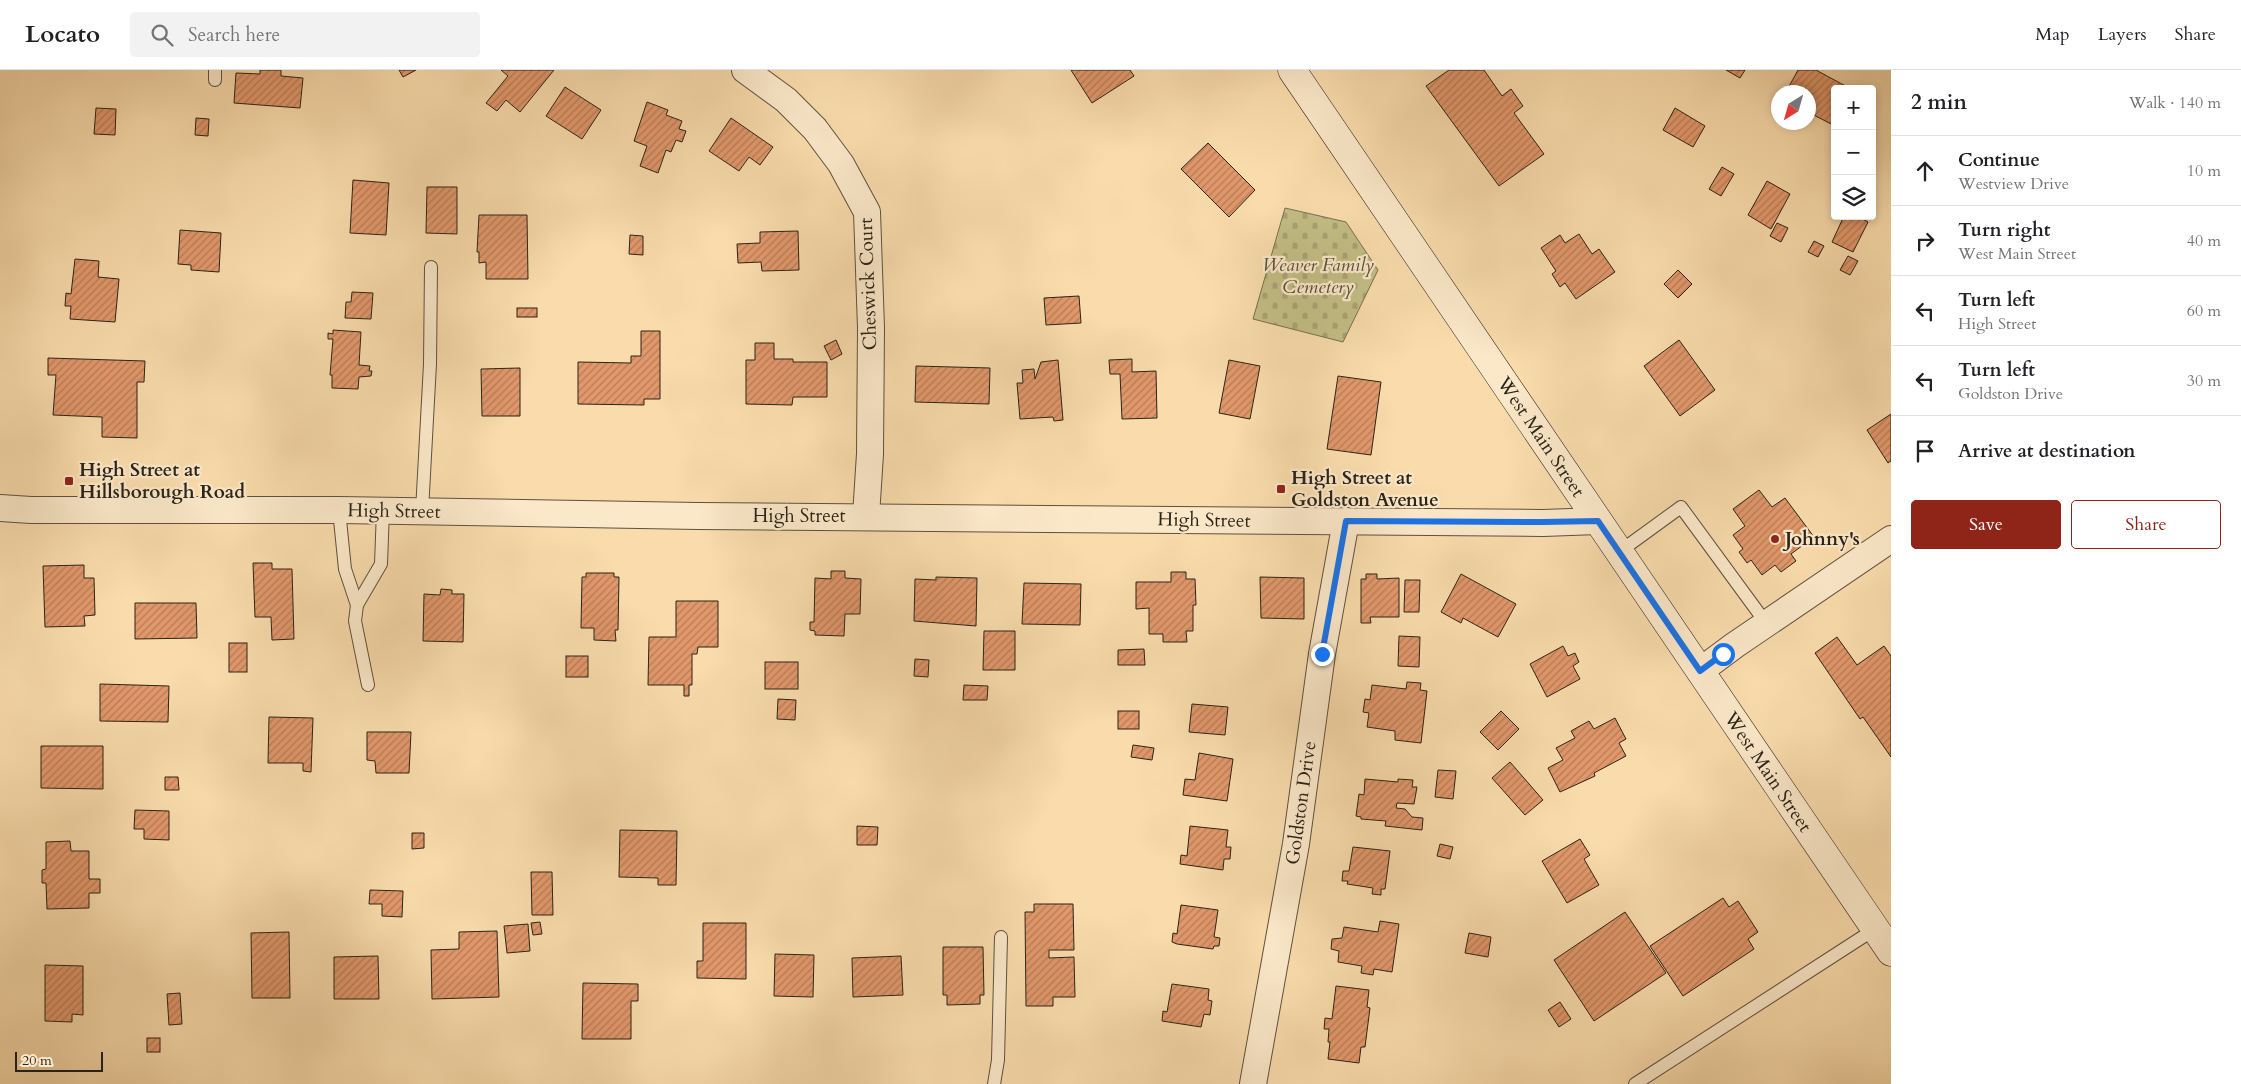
<!DOCTYPE html>
<meta charset="utf-8">
<style>
:root{--surface:#fff;--page:#f2f2f2;--text:#202124;--muted:#757577;--line:#e0e0e0;--accent:#8f2418}
body{margin:0;font-family:Cardo,serif;background:var(--page);color:var(--text)}
.controls{position:absolute;right:15px;top:15px;display:grid;overflow:hidden;border-radius:5px;box-shadow:0 2px 8px #0003}
.controls button{width:45px;height:45px;display:grid;place-items:center;padding:0;border:0;border-bottom:1px solid var(--line);background:var(--surface);color:var(--text);font:25px sans-serif}
.compass{position:absolute;left:1771px;top:15px;width:45px;height:45px;border-radius:50%;background:var(--surface);box-shadow:0 2px 8px #0003;rotate:217deg}
.scale{position:absolute;left:15px;bottom:12px;width:88px;box-sizing:border-box;padding-left:5px;border:2px solid #2a2319;border-top:0;font-size:14px;line-height:18px;white-space:nowrap;color:#2a2319;-webkit-text-stroke:4px #fbe8c9;paint-order:stroke}
.stop{position:absolute;width:15px;height:15px;margin:-11px;border:4px solid #1a73e8;border-radius:50%;background:#fff}
.stop.end{background:#1a73e8;border-color:#fff;box-shadow:0 1px 5px #0008}
.list{margin:0;padding:0;list-style:none}
h2{display:flex;justify-content:space-between;align-items:center;height:65px;margin:0;padding:0 20px;font-size:21px}
h2 small{font-size:16px;font-weight:400;color:var(--muted)}
.list li{display:grid;grid-template-columns:32px 1fr auto;gap:15px;align-items:center;box-sizing:border-box;height:70px;padding:0 20px;border-top:1px solid var(--line)}
.list b{display:block;font-size:19px;white-space:nowrap}
.list p{margin:0;font-size:16px;white-space:nowrap;color:var(--muted)}
.list em{font-size:16px;font-style:normal;color:var(--muted)}
.actions{display:flex;gap:10px;padding:15px 20px}
.actions a{flex:1;padding:11px 0;border:1px solid var(--accent);border-radius:5px;text-align:center;font-size:18px;color:var(--accent)}
.actions .main{background:var(--accent);color:#fff}
.icon{flex:none;width:28px;height:28px;fill:none;stroke:currentColor;stroke-width:2;stroke-linecap:round;stroke-linejoin:round}
.map{position:relative;flex:none;width:1891px;height:1014px;overflow:hidden}
header{display:flex;align-items:center;gap:30px;box-sizing:border-box;height:70px;padding:0 25px;background:var(--surface);border-bottom:1px solid var(--line)}
header strong{font-size:24px}
nav{display:flex;gap:28px;margin-inline-start:auto;font-size:18px}
.search{width:350px;height:45px;background:var(--page);display:flex;align-items:center;gap:12px;box-sizing:border-box;padding:0 18px;border-radius:5px;color:var(--muted);font-size:19px}
main{display:flex}
aside{flex:1;background:var(--surface)}
.map>svg:first-child{display:block}
.cemetery{fill:url(#cemetery-stones);stroke:#767050}
.building{fill:url(#building-hatch);stroke:#2a2319}
.lines{fill:none;stroke-linecap:round;stroke-linejoin:round}
.service-casing{stroke:#5e513e;stroke-width:14}
.minor-casing{stroke:#5e513e;stroke-width:28}
.secondary-casing{stroke:#2a2319;stroke-width:29}
.service{stroke:#fbe8c9;stroke-width:12}
.minor{stroke:#fbe8c9;stroke-width:26}
.secondary{stroke:#fbe8c9;stroke-width:28}
.route{stroke:#1a73e8;stroke-width:6}
.poi-dot{fill:#8f2418;stroke:#fbe8c9;stroke-width:2}
.labels{text-anchor:middle;dominant-baseline:central;stroke-width:4.5;stroke-linejoin:round;paint-order:stroke}
.park-label{font-size:19px;font-style:italic;fill:#58523a;stroke:#fbe8c9}
.street-label{font-size:19px;fill:#2a2319;stroke:#fbe8c9}
.poi-label{font-size:19px;font-weight:bold;fill:#2a2319;stroke:#fbe8c9;text-anchor:start}
</style>
<header>
<strong>Locato</strong>
<div class="search"><svg class="icon" aria-label="search" viewBox="0 0 24 24"><circle cx="10" cy="10" r="6"/><path d="M15 15l6 6"/></svg>Search here</div>
<nav><a>Map</a><a>Layers</a><a>Share</a></nav>
</header>
<main>
<div class="map">
<svg width="1891" height="1014" viewBox="0 0 1891 1014">
<defs>
<pattern id="cemetery-stones" width="16" height="16" patternUnits="userSpaceOnUse" patternTransform="scale(1.25)"><rect width="16" height="16" fill="#c3be86"/><path d="M2 7V4a2 2 0 0 1 4 0v3zM10 15v-3a2 2 0 0 1 4 0v3z" fill="#a8a373"/></pattern>
<pattern id="building-hatch" width="6" height="6" patternUnits="userSpaceOnUse" patternTransform="scale(1.25)"><rect width="6" height="6" fill="#e2986b"/><path d="M-1 1l2-2M0 6l6-6M5 7l2-2" fill="none" stroke="#b77c57"/></pattern>
</defs>
<rect width="100%" height="100%" fill="#f9dbac"/>
<filter id="stains"><feTurbulence type="fractalNoise" baseFrequency=".004" numOctaves="4"/><feColorMatrix values="0 0 0 0 .2 0 0 0 0 .09 0 0 0 0 .02 0 0 0 .5 -.17"/></filter>
<radialGradient id="worn" r=".72"><stop offset=".6" stop-color="#630" stop-opacity="0"/><stop offset="1" stop-color="#630" stop-opacity=".3"/></radialGradient>
<polygon class="cemetery" points="1285,138 1346,152 1378,200 1343,272 1253,249"/>
<g class="building">
<polygon points="260,0 281,0 281,6 303,8 300,38 234,33 236,3 260,4"/>
<polygon points="399,0 416,0 403,7"/>
<polygon points="501,0 554,0 520,42 506,30 497,41 486,33 508,6"/>
<polygon points="1071,0 1130,0 1134,6 1092,33"/>
<polygon points="1449,0 1484,0 1502,26 1511,19 1523,36 1514,43 1544,84 1499,116 1426,16"/>
<polygon points="1726,0 1745,0 1740,8"/>
<polygon points="1798,0 1816,0 1851,19 1835,19 1835,56 1808,42 1808,22 1786,22"/>
<polygon points="565,17 601,40 582,69 546,46"/>
<polygon points="647,32 668,40 666,45 682,51 679,59 686,61 682,72 676,70 671,82 666,80 658,103 640,96 647,76 634,71"/>
<polygon points="96,38 116,39 115,65 94,64"/>
<polygon points="1675,38 1705,56 1693,77 1663,60"/>
<polygon points="196,48 209,49 208,66 195,65"/>
<polygon points="731,48 773,77 760,95 749,87 739,101 709,81"/>
<polygon points="1208,73 1255,120 1229,147 1181,99"/>
<polygon points="1722,97 1734,104 1721,126 1709,119"/>
<polygon points="353,110 389,113 386,165 350,163"/>
<polygon points="1767,111 1790,124 1771,159 1748,145"/>
<polygon points="427,117 457,117 457,164 426,163"/>
<polygon points="479,145 527,145 528,209 486,209 486,192 479,193 479,182 477,182"/>
<polygon points="1844,146 1857,146 1868,152 1853,182 1832,172"/>
<polygon points="1777,153 1788,158 1781,172 1770,166"/>
<polygon points="180,160 221,163 219,202 191,200 191,195 178,194"/>
<polygon points="798,161 799,200 762,201 761,192 738,193 737,174 760,173 760,162"/>
<polygon points="1579,164 1592,184 1599,179 1615,202 1576,229 1565,213 1560,217 1552,204 1556,201 1541,178 1560,165 1565,173"/>
<polygon points="630,165 643,166 643,185 629,184"/>
<polygon points="1814,171 1824,176 1818,187 1808,182"/>
<polygon points="1848,186 1858,191 1850,205 1840,200"/>
<polygon points="75,189 99,191 98,207 119,209 115,252 70,249 71,236 65,236 66,223 71,224"/>
<polygon points="1678,200 1692,214 1678,228 1664,214"/>
<polygon points="352,222 373,223 371,249 345,248 346,232 351,232"/>
<polygon points="1079,226 1081,253 1046,255 1044,228"/>
<rect x="517" y="238" width="20" height="9"/>
<polygon points="333,260 361,262 359,295 370,296 369,301 372,301 371,306 359,307 358,319 332,318 332,305 330,305 333,269 328,269 328,263 333,264"/>
<polygon points="641,261 660,261 660,329 644,329 644,335 578,334 578,292 631,293 631,286 641,286"/>
<polygon points="836,270 842,284 831,290 824,276"/>
<polygon points="1679,270 1715,320 1680,346 1644,296"/>
<polygon points="755,273 774,273 774,289 793,289 793,292 827,292 827,327 793,327 792,335 746,334 746,290 755,290"/>
<polygon points="48,288 145,291 144,312 137,312 137,368 102,367 102,347 53,345 56,305 48,305"/>
<polygon points="1132,289 1132,302 1156,301 1157,348 1122,349 1120,304 1110,304 1109,290"/>
<polygon points="1058,290 1063,350 1054,351 1053,347 1020,349 1017,313 1023,313 1022,300 1034,299 1035,309 1041,292"/>
<polygon points="1229,290 1260,296 1250,349 1219,343"/>
<polygon points="916,296 990,298 989,334 915,332"/>
<polygon points="520,298 520,346 482,346 481,299"/>
<polygon points="1338,306 1381,312 1371,385 1327,379"/>
<polygon points="1891,344 1891,391 1888,393 1867,360"/>
<polygon points="1759,420 1772,437 1785,428 1814,467 1791,484 1796,491 1781,502 1775,495 1762,505 1751,490 1747,493 1739,482 1743,479 1733,465 1745,456 1733,439"/>
<polygon points="253,493 272,493 272,499 292,499 294,569 272,570 271,547 255,547"/>
<polygon points="84,495 84,508 94,508 95,545 84,546 85,556 45,557 43,496"/>
<polygon points="831,501 845,501 845,508 861,509 860,544 845,544 844,566 815,565 815,561 810,560 810,552 814,552 815,508 831,509"/>
<polygon points="1171,502 1186,502 1186,509 1195,509 1196,535 1193,535 1193,561 1186,561 1187,572 1163,572 1163,564 1149,564 1149,538 1136,539 1136,512 1171,512"/>
<polygon points="586,503 614,503 614,507 619,507 618,560 615,560 616,571 594,570 594,558 581,558 582,507 586,507"/>
<polygon points="1366,504 1377,504 1377,509 1399,508 1399,547 1370,547 1371,553 1361,553 1361,509 1366,509"/>
<polygon points="1461,504 1516,534 1498,567 1463,548 1461,553 1441,542"/>
<polygon points="936,507 977,508 976,556 914,551 915,509 936,510"/>
<polygon points="1260,507 1304,508 1304,549 1261,548"/>
<polygon points="1405,510 1420,510 1419,542 1404,542"/>
<polygon points="1024,513 1081,514 1080,555 1022,554"/>
<polygon points="441,519 452,520 452,524 464,524 463,572 423,571 424,524 440,525"/>
<polygon points="676,531 718,531 718,577 698,577 697,584 692,584 692,615 689,615 689,626 684,626 684,615 648,615 649,567 676,567"/>
<polygon points="135,533 196,533 197,568 135,569"/>
<polygon points="984,561 1015,561 1015,600 983,600"/>
<polygon points="1399,566 1420,567 1419,597 1398,596"/>
<polygon points="1837,567 1857,595 1884,576 1891,586 1891,687 1863,647 1860,649 1815,583"/>
<rect x="229" y="573" width="18" height="29"/>
<polygon points="1563,576 1568,586 1575,583 1579,592 1573,596 1580,609 1547,627 1530,594"/>
<polygon points="1144,579 1145,595 1118,595 1118,580"/>
<rect x="566" y="586" width="22" height="21"/>
<polygon points="915,589 929,590 928,607 914,606"/>
<rect x="765" y="592" width="33" height="27"/>
<polygon points="1407,612 1421,613 1420,620 1427,621 1421,673 1395,670 1395,661 1367,657 1369,643 1363,642 1365,629 1370,630 1372,615 1406,619"/>
<polygon points="100,614 169,616 168,652 100,651"/>
<polygon points="964,615 988,616 987,630 963,630"/>
<polygon points="778,629 796,630 795,650 777,649"/>
<polygon points="1192,634 1228,637 1225,665 1189,662"/>
<rect x="1118" y="641" width="21" height="18"/>
<polygon points="1501,641 1519,659 1498,680 1480,662"/>
<polygon points="269,647 313,648 311,702 303,701 303,693 268,693"/>
<polygon points="1615,648 1626,669 1619,673 1626,686 1594,703 1595,706 1560,722 1548,698 1563,690 1556,678 1575,668 1571,661 1589,651 1594,659"/>
<polygon points="367,662 411,662 409,703 376,703 375,691 367,690"/>
<polygon points="1133,675 1154,678 1152,690 1131,687"/>
<polygon points="41,676 103,676 103,719 41,718"/>
<polygon points="1199,683 1233,689 1227,731 1183,725 1185,709 1195,710"/>
<polygon points="1510,692 1543,730 1525,745 1492,708"/>
<polygon points="1438,700 1456,701 1453,729 1435,727"/>
<polygon points="165,707 178,707 179,720 165,720"/>
<polygon points="1365,709 1398,712 1398,709 1413,710 1412,717 1417,717 1414,734 1397,733 1396,738 1405,739 1412,747 1423,748 1422,760 1385,756 1386,751 1361,749 1361,747 1356,746 1359,724 1364,725"/>
<polygon points="135,740 169,741 169,770 144,769 144,759 134,759"/>
<polygon points="857,756 878,757 877,775 857,775"/>
<polygon points="1190,756 1228,760 1226,777 1231,777 1230,789 1224,789 1223,800 1180,794 1181,785 1187,786"/>
<polygon points="620,760 677,761 676,815 658,815 658,808 619,807"/>
<polygon points="412,763 424,763 424,778 412,779"/>
<polygon points="1580,769 1590,785 1584,789 1599,815 1567,833 1542,791"/>
<polygon points="70,771 71,781 89,781 89,809 100,809 100,823 89,823 89,838 47,839 46,813 42,813 42,800 46,799 46,772"/>
<polygon points="1440,774 1453,777 1450,789 1437,786"/>
<polygon points="1353,777 1390,781 1385,819 1381,819 1381,825 1372,824 1373,818 1347,814 1348,811 1342,811 1343,801 1349,801"/>
<polygon points="531,802 552,802 553,845 532,845"/>
<polygon points="370,820 403,821 402,847 382,846 382,834 369,834"/>
<polygon points="1723,828 1729,837 1738,831 1758,862 1748,869 1754,879 1683,926 1650,876"/>
<polygon points="1034,834 1073,834 1074,880 1049,880 1049,888 1074,887 1075,927 1053,927 1053,936 1026,936 1025,842 1034,842"/>
<polygon points="1181,835 1218,840 1214,867 1220,868 1219,876 1214,876 1213,879 1177,874 1172,872 1173,863 1177,864"/>
<polygon points="1625,842 1666,903 1594,951 1554,890"/>
<polygon points="1380,851 1399,854 1392,902 1374,899 1373,905 1361,903 1362,896 1338,892 1339,881 1331,879 1332,869 1342,868 1344,857 1378,862"/>
<polygon points="540,852 542,864 533,865 531,853"/>
<polygon points="703,853 746,853 746,909 697,908 697,891 703,891"/>
<polygon points="528,854 530,881 507,883 504,856"/>
<polygon points="497,861 499,927 432,929 431,880 459,879 459,862"/>
<polygon points="289,862 290,928 252,928 251,863"/>
<polygon points="1469,863 1491,867 1488,887 1465,883"/>
<polygon points="943,877 983,877 984,925 980,925 980,934 947,935 947,925 943,925"/>
<polygon points="775,884 814,885 813,927 774,926"/>
<polygon points="378,886 379,929 334,929 334,887"/>
<polygon points="901,886 903,925 853,927 852,888"/>
<polygon points="45,895 83,896 83,945 72,944 72,952 45,951"/>
<polygon points="583,913 638,914 638,931 631,931 631,969 582,969"/>
<polygon points="1172,914 1209,919 1208,930 1212,931 1210,945 1204,944 1201,957 1162,951 1163,941 1167,942"/>
<polygon points="1336,916 1369,920 1367,937 1370,938 1365,977 1361,977 1359,993 1328,989 1330,972 1328,972 1329,959 1324,959 1325,948 1332,949"/>
<polygon points="180,923 182,954 169,955 167,924"/>
<polygon points="1560,932 1571,949 1559,957 1548,940"/>
<rect x="147" y="968" width="13" height="14"/>
</g>
<g class="lines">
<g class="service-casing">
<g id="service">
<polyline points="215,10 215,0"/>
<polyline points="339,440 345,499 357,535"/>
<polyline points="422,441 430,294 431,197"/>
<polyline points="1619,482 1681,437 1766,553"/>
<polyline points="368,615 355,551 357,535 381,494 383,440"/>
<polyline points="994,1014 998,990 1001,867"/>
<polyline points="1635,1014 1875,859"/>
</g>
</g>
<g class="minor-casing">
<g id="minor">
<polyline points="745,0 786,30 815,59 841,94 867,142 871,258 870,384 866,446"/>
<polyline points="0,438 31,440 339,440 698,446 1543,453 1598,451"/>
<polyline points="1700,601 1735,575 1891,469"/>
<polyline points="1253,1014 1296,774 1322,584 1346,451"/>
</g>
</g>
<g class="secondary-casing">
<polyline id="secondary" points="1292,0 1891,882"/>
</g>
<use href="#service" class="service"/>
<use href="#minor" class="minor"/>
<use href="#secondary" class="secondary"/>
</g>
<g class="lines">
<polyline class="route" points="1322,584 1346,451 1543,452 1598,451 1700,601 1723,584"/>
</g>
<g class="poi-dot">
<rect x="64" y="406" width="10" height="10" rx="2.5"/>
<rect x="1276" y="414" width="10" height="10" rx="2.5"/>
<circle cx="1775" cy="469" r="5"/>
</g>
<g class="labels">
<g class="park-label">
<text x="1318" y="195">Weaver Family<tspan x="1318" dy="22">Cemetery</tspan></text>
</g>
<g class="street-label">
<text transform="translate(868 214) rotate(-92)">Cheswick Court</text>
<text transform="translate(1541 367) rotate(56)">West Main Street</text>
<text transform="translate(394 441) rotate(1)">High Street</text>
<text x="799" y="446">High Street</text>
<text transform="translate(1204 450) rotate(1)">High Street</text>
<text transform="translate(1768 702) rotate(56)">West Main Street</text>
<text transform="translate(1301 733) rotate(-82)">Goldston Drive</text>
</g>
<g class="poi-label">
<text x="79" y="400">High Street at<tspan x="79" dy="22">Hillsborough Road</tspan></text>
<text x="1291" y="408">High Street at<tspan x="1291" dy="22">Goldston Avenue</tspan></text>
<text x="1785" y="469">Johnny's</text>
</g>
</g>
<rect width="100%" height="100%" filter="url(#stains)"/>
<rect width="100%" height="100%" fill="url(#worn)"/>
</svg>
<div class="controls">
<button>+</button>
<button>−</button>
<button><svg class="icon" aria-label="layers" viewBox="0 0 24 24"><path d="M12 4l9 5-9 5-9-5zM3 14l9 5 9-5"/></svg></button>
</div>
<svg class="compass" viewBox="-18 -18 36 36"><path d="M0-13l5 13h-10z" fill="#e53935"/><path d="M0 13l5-13h-10z" fill="#757577"/></svg>
<div class="scale">20 m</div>
<div class="stop" style="left:1723px;top:584px"></div>
<div class="stop end" style="left:1322px;top:584px"></div>
</div>
<aside>
<h2>2 min<small>Walk · 140 m</small></h2>
<ul class="list">
<li><svg class="icon" aria-label="ahead" viewBox="0 0 24 24"><path d="M12 20V5M6 11l6-6 6 6"/></svg><div><b>Continue</b><p>Westview Drive</p></div><em>10 m</em></li>
<li><svg class="icon" aria-label="right" viewBox="0 0 24 24"><path d="M7 20v-9h11M14 6l5 5-5 5"/></svg><div><b>Turn right</b><p>West Main Street</p></div><em>40 m</em></li>
<li><svg class="icon" aria-label="left" viewBox="0 0 24 24"><path d="M17 20v-9H6M10 6l-5 5 5 5"/></svg><div><b>Turn left</b><p>High Street</p></div><em>60 m</em></li>
<li><svg class="icon" aria-label="left" viewBox="0 0 24 24"><path d="M17 20v-9H6M10 6l-5 5 5 5"/></svg><div><b>Turn left</b><p>Goldston Drive</p></div><em>30 m</em></li>
<li><svg class="icon" aria-label="arrive" viewBox="0 0 24 24"><path d="M6 21V4h12l-3 4 3 4H6"/></svg><div><b>Arrive at destination</b></div></li>
</ul>
<div class="actions"><a class="main">Save</a><a>Share</a></div>
</aside>
</main>
